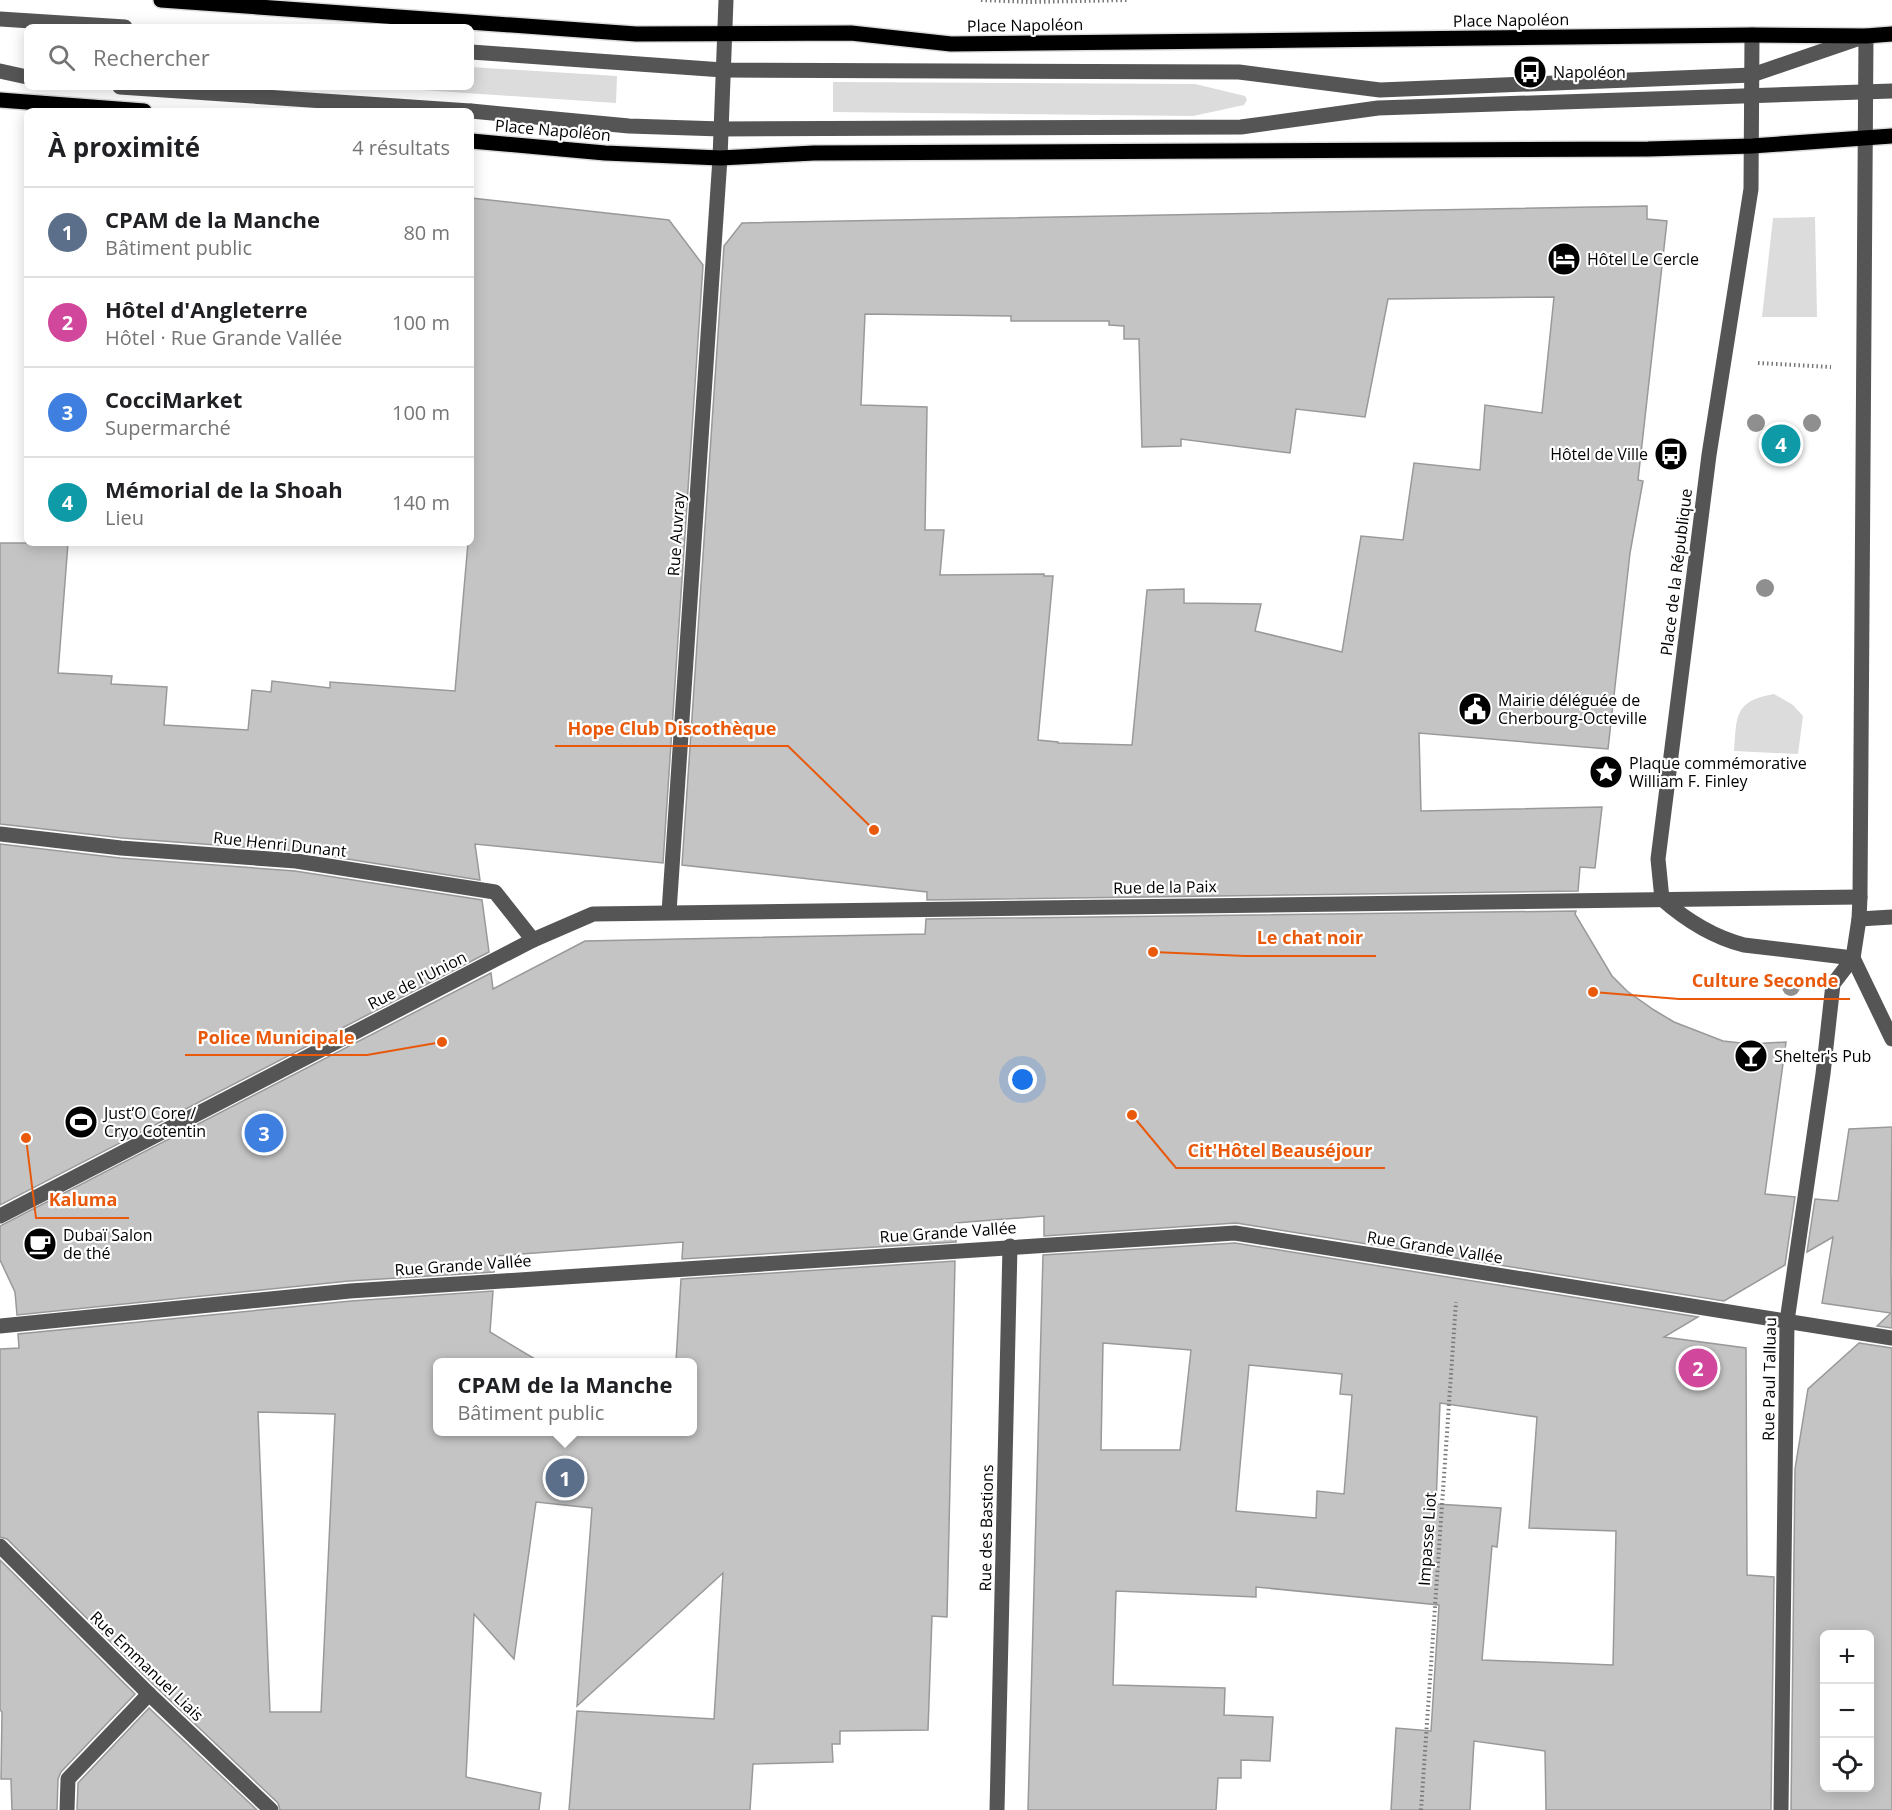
<!DOCTYPE html>
<html lang="fr">
<meta charset="utf-8">
<style>
:root{--surface:#fff;--page:#f6f6f6;--text:#202124;--muted:#757577;--line:#e0e0e0;--accent:#000}
body{margin:0;font-family:"Open Sans",sans-serif;background:var(--page);color:var(--text)}
.controls{position:absolute;right:18px;bottom:18px;display:grid;overflow:hidden;border-radius:9px;box-shadow:0 3px 15px #0003}
.controls button{width:54px;height:54px;display:grid;place-items:center;padding:0;border:0;border-bottom:2px solid var(--line);background:var(--surface);color:var(--text);font:30px sans-serif}
.you{position:absolute;left:1023px;top:1080px;width:21px;height:21px;margin:-15px;border:4px solid #fff;border-radius:50%;background:#1a73e8;box-shadow:0 0 0 9px #1a73e833}
.badge{display:grid;place-items:center;width:39px;height:39px;border-radius:50%;background:var(--accent);color:#fff;font-size:20px;font-weight:700}
.pin{position:absolute;translate:-50% -50%;border:3px solid #fff;box-shadow:0 2px 6px #0006}
.popup{position:absolute;left:433px;top:1358px;width:264px;height:78px;box-sizing:border-box;display:grid;place-content:center;border-radius:9px;background:var(--surface);filter:drop-shadow(0 2px 4px #0005);font-size:20px;white-space:nowrap;color:var(--muted)}
.popup b{font-size:22px;color:var(--text)}
.popup::after{content:'';position:absolute;left:50%;top:100%;margin-left:-12px;border:12px solid transparent;border-top-color:var(--surface)}
.list{margin:0;padding:0;list-style:none}
h2{display:flex;justify-content:space-between;align-items:center;height:78px;margin:0;padding:0 24px;font-size:26px}
h2 small{font-size:20px;font-weight:400;color:var(--muted)}
.list li{display:grid;grid-template-columns:39px 1fr auto;gap:18px;align-items:center;box-sizing:border-box;height:90px;padding:0 24px;border-top:2px solid var(--line)}
.list b{display:block;font-size:22px;white-space:nowrap}
.list p{margin:0;font-size:20px;white-space:nowrap;color:var(--muted)}
.list em{font-size:20px;font-style:normal;color:var(--muted)}
.icon{flex:none;width:33px;height:33px;fill:none;stroke:currentColor;stroke-width:2;stroke-linecap:round;stroke-linejoin:round}
.map{position:relative;flex:none;width:1892px;height:1810px;overflow:hidden}
.search{position:absolute;background:var(--surface);box-shadow:0 3px 15px #0003;left:24px;top:24px;width:450px;height:66px;display:flex;align-items:center;gap:15px;box-sizing:border-box;padding:0 21px;border-radius:9px;color:var(--muted);font-size:22px}
.panel{position:absolute;background:var(--surface);box-shadow:0 3px 15px #0003;left:24px;top:108px;width:450px;height:438px;border-radius:9px}
.map>svg:first-child{display:block}
.green{fill:#dcdcdc}
.building{fill:#c4c4c4;stroke:#999;stroke-width:1.5;fill-rule:evenodd}
.lines{fill:none;stroke-linecap:round;stroke-linejoin:round}
.major-casing{stroke:#dbdbdb;stroke-width:18}
.path{stroke:#777;stroke-width:4;stroke-dasharray:1.5 3;stroke-linecap:butt}
.minor{stroke:#555;stroke-width:15}
.major{stroke:#000;stroke-width:15}
.tree{fill:#8f8f8f}
.labels{text-anchor:middle;dominant-baseline:central;stroke-width:4.5;stroke-linejoin:round;paint-order:stroke}
.street-label{font-size:16px;fill:#000;stroke:#fff}
.poi-label{font-size:16px;fill:#000;stroke:#fff;text-anchor:start}
.leader{fill:none;stroke:#e8590c;stroke-width:2}
.callout-dot{fill:#e8590c;stroke:#fff;stroke-width:2}
.callout-label{font-size:18px;text-anchor:middle;font-weight:bold;fill:#e8590c;stroke:#fff;stroke-width:4.5;stroke-linejoin:round;paint-order:stroke}
</style>
<div class="map">
<svg width="1892" height="1810" viewBox="0 0 1892 1810">
<rect width="100%" height="100%" fill="#fff"/>
<g class="green">
<polygon points="471,67 617,76 616,103 377,87 471,87"/>
<polygon points="833,82 1195,84 1245,96 1247,100 1244,105 1193,116 833,112"/>
<polygon points="1815,217 1817,317 1762,317 1773,218"/>
<path d="M 1774,694 L 1793,705 L 1803,716 L 1798,754 L 1734,751 C 1737,717 1733,701 1774,694 Z"/>
</g>
<g class="building">
<polygon points="471,198 669,220 703,265 663,863 475,844 480,880 297,851 122,838 0,824 0,543 68,543 58,673 112,676 111,684 167,687 164,725 248,730 252,690 271,692 272,681 330,688 330,682 455,691 468,543 471,543"/>
<path d="M 1647,206 L 1647,219 L 1667,221 L 1638,480 L 1643,481 L 1630,553 L 1608,749 L 1419,733 L 1421,811 L 1602,807 L 1595,868 L 1580,867 L 1578,891 L 927,900 L 927,892 L 682,865 L 724,246 L 742,223 ZM 1554,297 L 1542,413 L 1485,405 L 1480,470 L 1414,463 L 1403,540 L 1361,536 L 1342,652 L 1255,631 L 1261,604 L 1184,603 L 1184,589 L 1147,590 L 1132,745 L 1058,743 L 1058,742 L 1038,740 L 1053,576 L 1044,576 L 1044,574 L 940,575 L 944,530 L 925,530 L 927,407 L 861,405 L 865,314 L 1011,316 L 1011,321 L 1109,321 L 1109,325 L 1124,326 L 1124,339 L 1139,339 L 1142,447 L 1181,446 L 1181,439 L 1290,453 L 1296,409 L 1365,417 L 1388,299 Z"/>
<polygon points="0,844 120,858 295,871 482,900 489,952 0,1205"/>
<polygon points="1576,911 1575,914 1612,976 1627,991 1654,1010 1674,1022 1723,1041 1750,1044 1786,1042 1765,1194 1795,1197 1785,1265 1724,1301 1236,1223 1044,1236 1044,1216 956,1223 956,1242 682,1259 683,1242 495,1256 494,1272 349,1281 17,1315 15,1292 0,1260 0,1226 491,973 493,989 585,941 925,934 926,919"/>
<polygon points="1892,1127 1891,1271 1892,1328 1877,1326 1891,1313 1822,1303 1833,1237 1807,1252 1815,1199 1838,1201 1849,1129"/>
<path d="M 1235,1243 L 1698,1317 L 1664,1337 L 1746,1348 L 1747,1575 L 1774,1577 L 1771,1810 L 1546,1810 L 1545,1751 L 1474,1741 L 1470,1810 L 1391,1810 L 1396,1728 L 1431,1731 L 1439,1605 L 1256,1587 L 1256,1597 L 1116,1591 L 1113,1685 L 1225,1688 L 1224,1715 L 1273,1717 L 1270,1761 L 1241,1760 L 1241,1778 L 1218,1778 L 1216,1810 L 1028,1810 L 1043,1255 ZM 1103,1343 L 1191,1350 L 1180,1450 L 1101,1450 ZM 1249,1365 L 1342,1374 L 1340,1394 L 1352,1395 L 1344,1494 L 1317,1491 L 1316,1518 L 1236,1511 ZM 1440,1403 L 1537,1417 L 1529,1528 L 1616,1531 L 1613,1665 L 1482,1660 L 1492,1546 L 1497,1547 L 1501,1508 L 1436,1504 Z"/>
<path d="M 955,1261 L 947,1617 L 932,1616 L 928,1730 L 840,1731 L 840,1744 L 832,1744 L 833,1762 L 753,1764 L 750,1810 L 569,1810 L 577,1711 L 714,1719 L 723,1573 L 577,1706 L 592,1508 L 536,1502 L 514,1659 L 474,1614 L 466,1777 L 541,1793 L 539,1810 L 280,1810 L 278,1803 L 156,1687 L 7,1539 L 0,1537 L 0,1349 L 19,1348 L 18,1334 L 351,1301 L 493,1291 L 490,1332 L 540,1362 L 438,1362 L 438,1431 L 693,1431 L 693,1362 L 676,1362 L 681,1279 ZM 258,1412 L 335,1414 L 321,1712 L 270,1712 Z"/>
<path d="M 1859,1343 L 1892,1348 L 1892,1810 L 1791,1810 L 1795,1469 L 1808,1389 ZM 1824,1635 L 1869,1635 L 1869,1788 L 1824,1788 Z"/>
<polygon points="0,1560 135,1694 61,1772 58,1779 57,1810 12,1810 11,1779 1,1779 2,1712 0,1710"/>
<polygon points="149,1708 257,1810 77,1810 78,1783"/>
</g>
<g class="lines">
<g class="major-casing">
<g id="major">
<polyline points="161,0 636,34 851,33 951,44 1752,35 1866,36 1892,34"/>
<polyline points="0,100 144,111"/>
<polyline points="471,141 605,153 720,158 814,153 1648,149 1752,146 1892,136"/>
</g>
</g>
<g class="path">
<polyline points="981,0 1030,2 1129,0"/>
<polyline points="1758,363 1831,367"/>
<polyline points="1421,1810 1456,1302"/>
</g>
<g class="minor">
<polyline points="0,19 125,27"/>
<path d="M 1752,35 L 1751,189 L 1709,455 L 1658,859 L 1662,899 C 1687,921 1713,937 1744,945 L 1853,958"/>
<polyline points="471,52 723,70 1239,72 1380,90 1752,75 1866,36 1860,897 1859,919 1853,958 1892,1039"/>
<polyline points="0,71 27,77"/>
<polyline points="120,87 470,111"/>
<polyline points="471,111 629,126 721,129 1241,127 1378,108 1892,91"/>
<polyline points="0,834 121,848 296,861 495,892 533,940"/>
<polyline points="669,912 720,158 726,0"/>
<polyline points="1859,919 1892,917"/>
<polyline points="0,1216 533,940 593,914 1860,897"/>
<polyline points="0,1326 350,1291 1235,1233 1892,1338"/>
<polyline points="0,1546 149,1694 271,1810"/>
<polyline points="67,1810 68,1779 149,1694"/>
<polyline points="997,1810 1010,1246"/>
<polyline points="1781,1810 1787,1321 1823,1074 1833,984 1853,958"/>
</g>
<use href="#major" class="major"/>
</g>
<g class="tree">
<circle cx="1756" cy="423" r="9"/>
<circle cx="1812" cy="423" r="9"/>
<circle cx="1765" cy="588" r="9"/>
<circle cx="1791" cy="987" r="9"/>
</g>
<defs>
<g id="bus-disc" transform="scale(1.725)"><circle r="9.5" fill="#000" stroke="#fff"/><path d="M-5-6H5V4H4V6H2V4H-2V6H-4V4H-5ZM-3.5-4V0h7V-4ZM-3.5 1.2v1.5H-2V1.2ZM2 1.2v1.5H3.5V1.2Z" fill="#fff"/></g>
<g id="hotel-disc" transform="scale(1.725)"><circle r="9.5" fill="#000" stroke="#fff"/><path d="M-6-4.5h1.5V1H6V5H4.5V3h-9V5H-6ZM-4 0a1.8 1.8 0 1 1 3.6 0ZM.5 0V-2.5h3Q6-2.5 6 0Z" fill="#fff"/></g>
<g id="civic-disc" transform="scale(1.725)"><circle r="9.5" fill="#000" stroke="#fff"/><path d="M-.6-6.5H3V-4.5H.6V-3L4-1V1h2V6H-6V1h2V-1L-.6-3ZM-1.2 2.5V6h2.4V2.5Z" fill="#fff"/></g>
<g id="sight-disc" transform="scale(1.725)"><circle r="9.5" fill="#000" stroke="#fff"/><path d="M0-6L1.8-2.2L6-1.7L2.9 1.2L3.7 5.4L0 3.3L-3.7 5.4L-2.9 1.2L-6-1.7L-1.8-2.2Z" fill="#fff"/></g>
<g id="bar-disc" transform="scale(1.725)"><circle r="9.5" fill="#000" stroke="#fff"/><path d="M-6-5H6L.8 .8V4.5H3.5V6h-7V4.5H-.8V.8Z" fill="#fff"/></g>
<g id="stadium-disc" transform="scale(1.725)"><circle r="9.5" fill="#000" stroke="#fff"/><path d="M0-5a6.5 5 0 1 0 0 10a6.5 5 0 1 0 0-10ZM-3.5-1.8h7v3.6h-7Z" fill="#fff"/></g>
<g id="cafe-disc" transform="scale(1.725)"><circle r="9.5" fill="#000" stroke="#fff"/><path d="M-5.5-4.5H6V0H3Q3 3.5 0 3.5H-2.5Q-5.5 3.5-5.5 0ZM3-3.2v2h1.7v-2ZM-6 4.5H4V6H-6Z" fill="#fff"/></g>
</defs>
<g fill-rule="evenodd">
<use href="#bus-disc" x="1530" y="72"/>
<use href="#hotel-disc" x="1564" y="259"/>
<use href="#bus-disc" x="1671" y="454"/>
<use href="#civic-disc" x="1475" y="709"/>
<use href="#sight-disc" x="1606" y="772"/>
<use href="#bar-disc" x="1751" y="1056"/>
<use href="#stadium-disc" x="81" y="1122"/>
<use href="#cafe-disc" x="40" y="1244"/>
</g>
<g class="labels">
<g class="street-label">
<text transform="translate(1511 20) rotate(-1)">Place Napoléon</text>
<text transform="translate(1025 25) rotate(-1)">Place Napoléon</text>
<text transform="translate(553 130) rotate(5)">Place Napoléon</text>
<text transform="translate(676 534) rotate(-86)">Rue Auvray</text>
<text transform="translate(1676 572) rotate(-83)">Place de la République</text>
<text transform="translate(280 844) rotate(6)">Rue Henri Dunant</text>
<text transform="translate(1165 887) rotate(-1)">Rue de la Paix</text>
<text transform="translate(417 980) rotate(-27)">Rue de l'Union</text>
<text transform="translate(948 1232) rotate(-4)">Rue Grande Vallée</text>
<text transform="translate(1435 1247) rotate(9)">Rue Grande Vallée</text>
<text transform="translate(463 1265) rotate(-4)">Rue Grande Vallée</text>
<text transform="translate(1769 1379) rotate(-89)">Rue Paul Talluau</text>
<text transform="translate(986 1528) rotate(-89)">Rue des Bastions</text>
<text transform="translate(1427 1539) rotate(-86)">Impasse Liot</text>
<text transform="translate(147 1666) rotate(44)">Rue Emmanuel Liais</text>
</g>
<g class="poi-label">
<text x="1553" y="72">Napoléon</text>
<text x="1587" y="259">Hôtel Le Cercle</text>
<text x="1648" y="454" text-anchor="end">Hôtel de Ville</text>
<text x="1498" y="700">Mairie déléguée de<tspan x="1498" dy="18">Cherbourg-Octeville</tspan></text>
<text x="1629" y="763">Plaque commémorative<tspan x="1629" dy="18">William F. Finley</tspan></text>
<text x="1774" y="1056">Shelter's Pub</text>
<text x="104" y="1113">Just’O Core /<tspan x="104" dy="18">Cryo Cotentin</tspan></text>
<text x="63" y="1235">Dubaï Salon<tspan x="63" dy="18">de thé</tspan></text>
</g>
</g>
<path class="leader" d="M874 830L788 746H555M1153 952L1245 956H1376M1593 992L1679 999H1850M442 1042L367 1055H185M1132 1115L1176 1168H1385M26 1138L36 1218H129"/>
<g class="callout-dot">
<circle cx="874" cy="830" r="6"/>
<circle cx="1153" cy="952" r="6"/>
<circle cx="1593" cy="992" r="6"/>
<circle cx="442" cy="1042" r="6"/>
<circle cx="1132" cy="1115" r="6"/>
<circle cx="26" cy="1138" r="6"/>
</g>
<g class="callout-label">
<text x="672" y="735">Hope Club Discothèque</text>
<text x="1310" y="944">Le chat noir</text>
<text x="1765" y="987">Culture Seconde</text>
<text x="276" y="1044">Police Municipale</text>
<text x="1280" y="1157">Cit'Hôtel Beauséjour</text>
<text x="83" y="1206">Kaluma</text>
</g>
</svg>
<div class="controls">
<button>+</button>
<button>−</button>
<button><svg class="icon" aria-label="locate" viewBox="0 0 24 24"><circle cx="12" cy="12" r="6"/><path d="M12 2v4M12 18v4M2 12h4M18 12h4"/></svg></button>
</div>
<div class="you"></div>
<div class="pin badge" style="left:565px;top:1478px;background:#5c6f8a">1</div>
<div class="popup"><b>CPAM de la Manche</b>Bâtiment public</div>
<div class="pin badge" style="left:1698px;top:1368px;background:#d1479c">2</div>
<div class="pin badge" style="left:264px;top:1133px;background:#3f7fe0">3</div>
<div class="pin badge" style="left:1781px;top:444px;background:#0f9aa8">4</div>
<div class="search"><svg class="icon" aria-label="search" viewBox="0 0 24 24"><circle cx="10" cy="10" r="6"/><path d="M15 15l6 6"/></svg>Rechercher</div>
<section class="panel">
<h2>À proximité<small>4 résultats</small></h2>
<ul class="list">
<li><span class="badge" style="background:#5c6f8a">1</span><div><b>CPAM de la Manche</b><p>Bâtiment public</p></div><em>80 m</em></li>
<li><span class="badge" style="background:#d1479c">2</span><div><b>Hôtel d'Angleterre</b><p>Hôtel · Rue Grande Vallée</p></div><em>100 m</em></li>
<li><span class="badge" style="background:#3f7fe0">3</span><div><b>CocciMarket</b><p>Supermarché</p></div><em>100 m</em></li>
<li><span class="badge" style="background:#0f9aa8">4</span><div><b>Mémorial de la Shoah</b><p>Lieu</p></div><em>140 m</em></li>
</ul>
</section>
</div>
